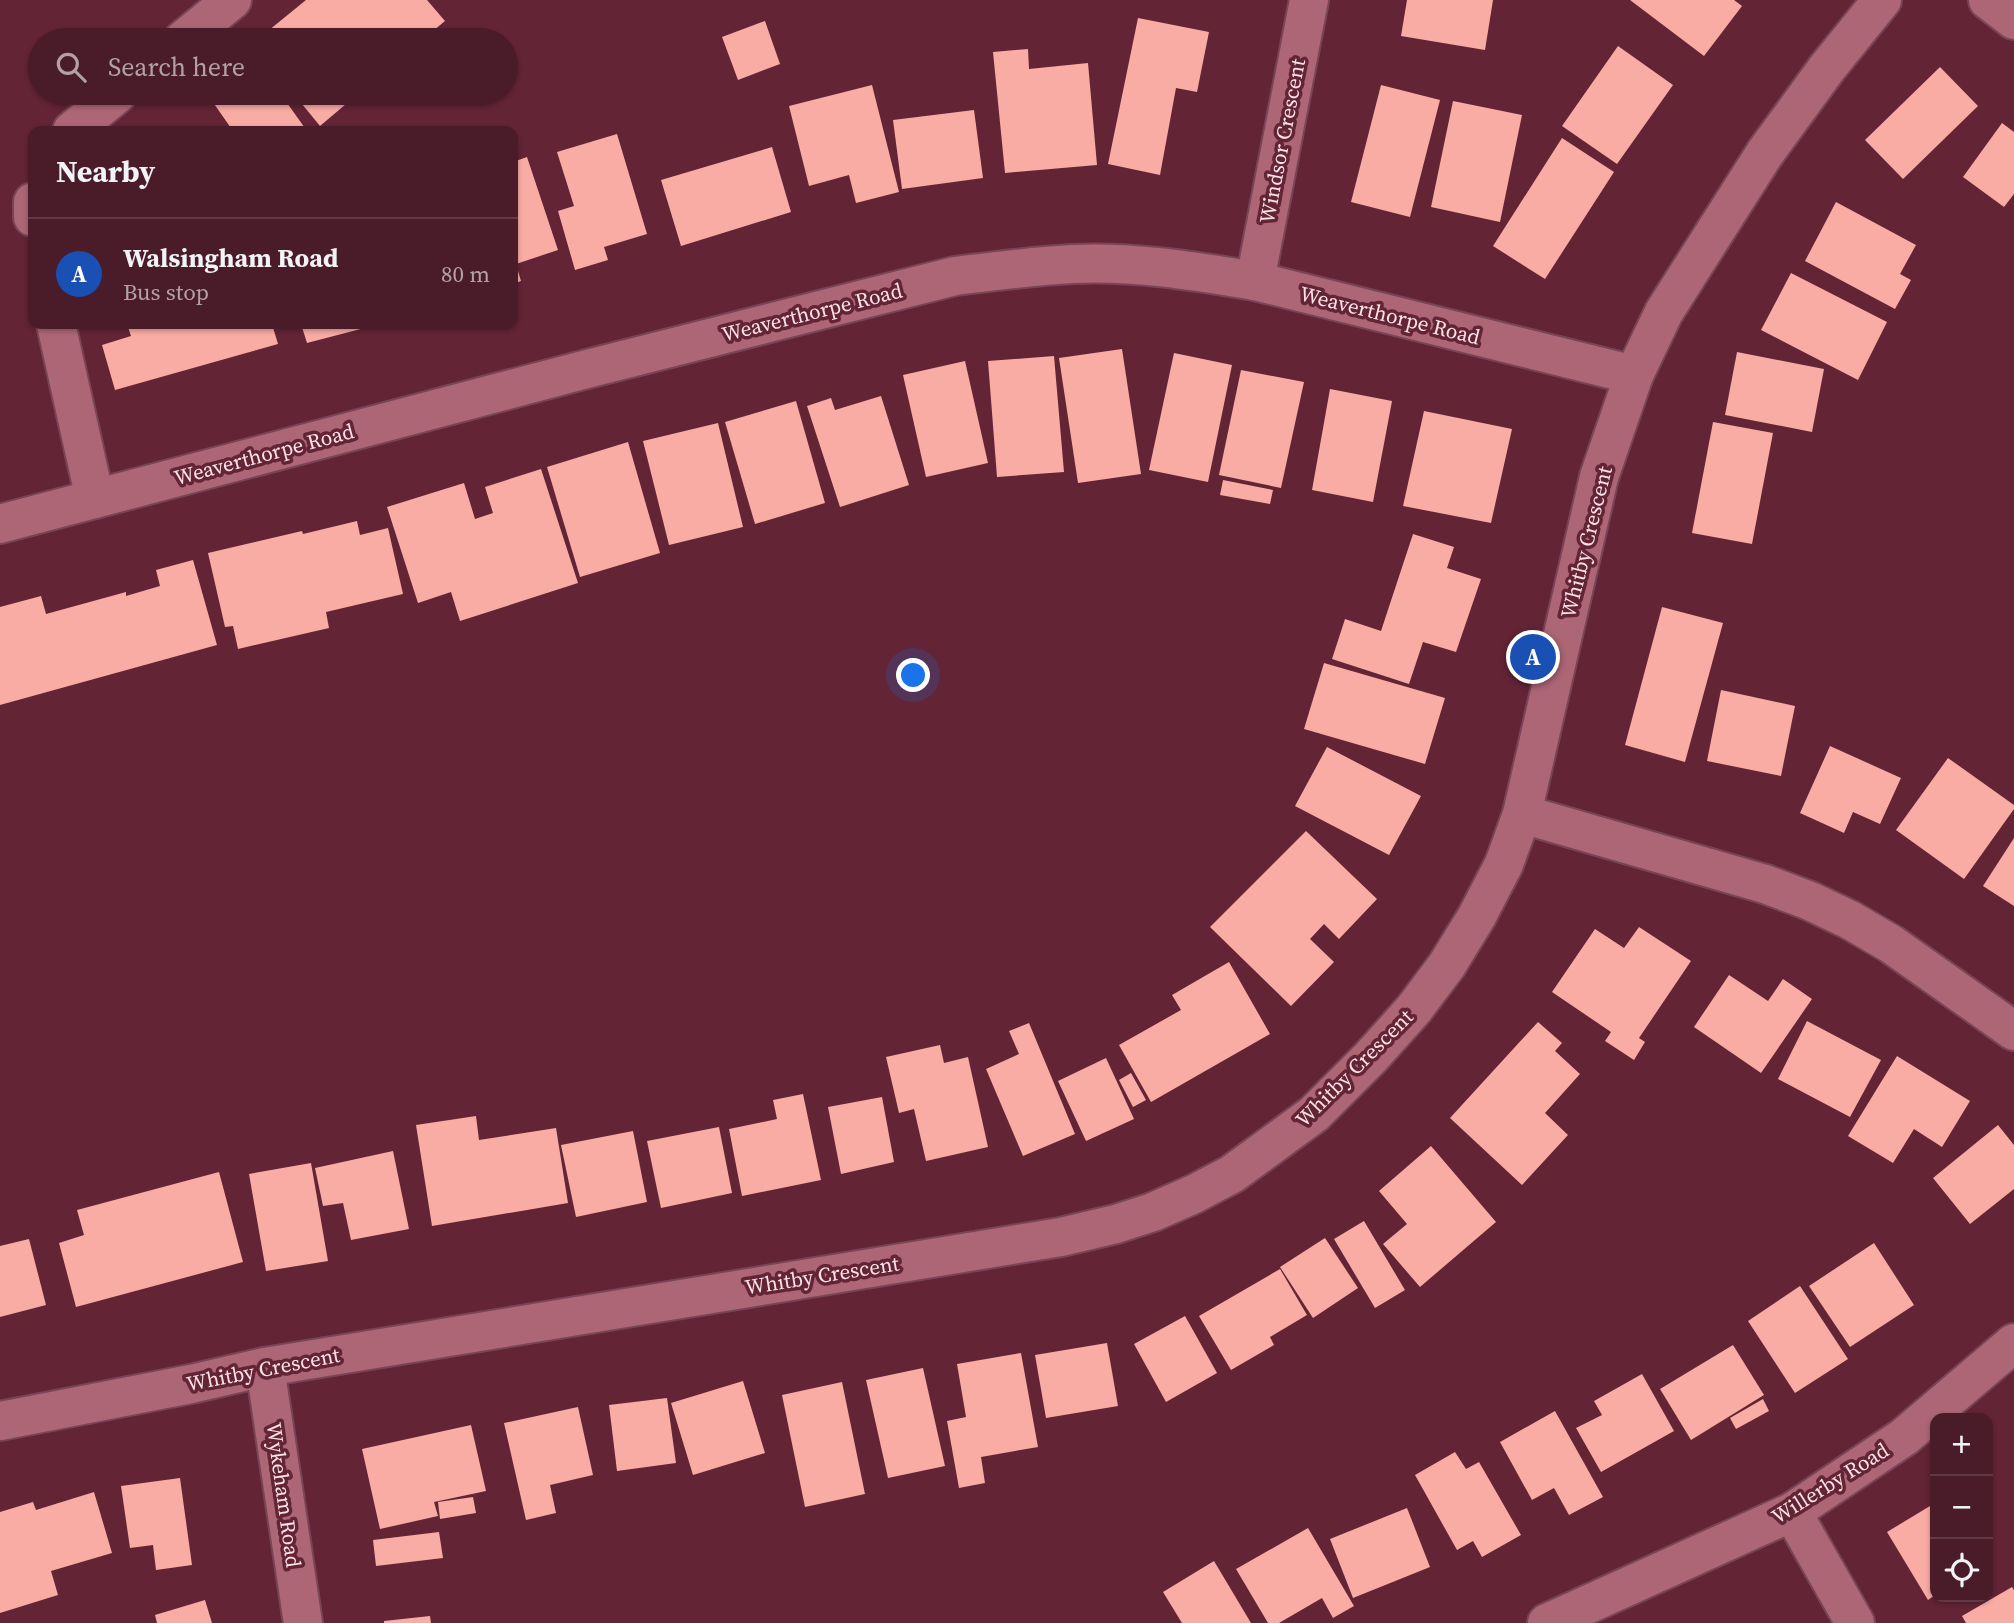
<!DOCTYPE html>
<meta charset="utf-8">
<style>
:root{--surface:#4a1b28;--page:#542834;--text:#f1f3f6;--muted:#b2a1a8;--line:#613945;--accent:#95b2f1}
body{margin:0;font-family:"Source Serif 4",serif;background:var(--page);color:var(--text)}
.controls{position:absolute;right:21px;bottom:21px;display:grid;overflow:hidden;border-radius:14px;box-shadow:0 2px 5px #0004}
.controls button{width:63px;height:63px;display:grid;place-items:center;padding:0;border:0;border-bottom:2px solid var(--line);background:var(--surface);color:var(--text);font:35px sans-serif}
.you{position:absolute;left:914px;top:676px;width:24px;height:24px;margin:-18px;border:5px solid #fff;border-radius:50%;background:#1a73e8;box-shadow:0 0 0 10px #1a73e833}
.badge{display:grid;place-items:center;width:46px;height:46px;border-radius:50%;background:var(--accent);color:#fff;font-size:23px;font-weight:700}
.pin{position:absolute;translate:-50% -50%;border:4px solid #fff;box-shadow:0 2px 7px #0006}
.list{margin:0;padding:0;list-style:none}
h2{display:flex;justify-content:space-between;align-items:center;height:91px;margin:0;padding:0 28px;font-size:30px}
h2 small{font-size:23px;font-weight:400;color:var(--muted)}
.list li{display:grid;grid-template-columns:46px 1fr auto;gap:21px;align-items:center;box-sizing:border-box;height:112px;padding:0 28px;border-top:2px solid var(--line)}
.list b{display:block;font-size:26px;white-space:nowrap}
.list p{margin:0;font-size:23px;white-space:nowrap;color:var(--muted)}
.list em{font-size:23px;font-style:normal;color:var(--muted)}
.icon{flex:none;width:38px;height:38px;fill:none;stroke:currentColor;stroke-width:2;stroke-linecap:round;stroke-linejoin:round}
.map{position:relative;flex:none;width:2014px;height:1623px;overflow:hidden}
.search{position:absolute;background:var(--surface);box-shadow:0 2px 5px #0004;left:28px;top:28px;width:490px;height:77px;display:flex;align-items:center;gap:18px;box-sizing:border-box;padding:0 24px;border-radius:38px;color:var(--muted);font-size:26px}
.panel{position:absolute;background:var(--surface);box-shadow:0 2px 5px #0004;left:28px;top:126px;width:490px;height:203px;border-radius:14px}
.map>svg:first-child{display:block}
.building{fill:#f9aca4}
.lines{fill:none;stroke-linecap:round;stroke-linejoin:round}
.street-casing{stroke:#784556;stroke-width:42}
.street{stroke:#ac6676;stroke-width:38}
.labels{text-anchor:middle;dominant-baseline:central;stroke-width:7;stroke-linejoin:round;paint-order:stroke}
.street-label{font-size:21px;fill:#fce3e7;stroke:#632436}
</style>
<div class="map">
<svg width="2014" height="1623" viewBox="0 0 2014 1623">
<rect width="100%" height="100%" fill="#632436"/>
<g class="building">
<polygon points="306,0 427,0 445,21 422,40 268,40 263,35"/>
<polygon points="1407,0 1493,0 1485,50 1401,36"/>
<polygon points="1630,0 1734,0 1742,6 1704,56"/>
<polygon points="1138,18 1209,32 1197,92 1176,88 1160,175 1108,164"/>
<polygon points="765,21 780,64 738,80 722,37"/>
<polygon points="1618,46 1673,85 1617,164 1562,126"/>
<polygon points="1028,49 1029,69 1088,63 1097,165 1005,173 993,52"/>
<polygon points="1940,67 1978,106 1903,179 1865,140"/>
<polygon points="872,85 899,192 856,203 849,175 809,186 789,106"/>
<polygon points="1381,85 1440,100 1410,217 1351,202"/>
<polygon points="218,93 280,93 307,131 233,131 210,98"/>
<polygon points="293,93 359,93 320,126"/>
<polygon points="1453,101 1522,115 1500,222 1431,207"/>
<polygon points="974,110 983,178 902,189 893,120"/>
<polygon points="2002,123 2014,132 2014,194 2004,207 1963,177"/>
<polygon points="617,134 647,234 604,247 608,260 575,270 558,211 574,206 557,152"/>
<polygon points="1562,138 1614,172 1545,279 1493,246"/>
<polygon points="772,147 791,212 681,246 661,180"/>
<polygon points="527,157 558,250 516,264 521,281 513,284 513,162"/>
<polygon points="1836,202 1916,245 1900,274 1911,280 1895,309 1805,261"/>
<polygon points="1791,273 1887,322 1858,380 1761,330"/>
<polygon points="127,324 272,324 278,344 115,390 102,345 131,336"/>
<polygon points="301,324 376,324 376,325 307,343"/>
<polygon points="1122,349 1141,474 1078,483 1059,358"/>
<polygon points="1737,352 1824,369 1812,432 1725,415"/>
<polygon points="1174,353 1232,365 1208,482 1149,470"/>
<polygon points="1054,356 1064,472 997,477 988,361"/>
<polygon points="965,361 988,463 926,477 903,375"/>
<polygon points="1241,370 1304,382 1281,488 1219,475"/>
<polygon points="1330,389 1392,401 1373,502 1312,490"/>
<polygon points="881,396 909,485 840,507 807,406 831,398 835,410"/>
<polygon points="796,401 825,503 755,524 725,422"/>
<polygon points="1424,411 1512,429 1491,523 1403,506"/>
<polygon points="1713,422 1773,433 1752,544 1692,533"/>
<polygon points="718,423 743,527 669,545 643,441"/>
<polygon points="628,442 660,553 580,577 547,467"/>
<polygon points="541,469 578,583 460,621 451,592 418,603 387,507 464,483 475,519 493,513 485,487"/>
<polygon points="1223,480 1273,490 1270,504 1220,495"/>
<polygon points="357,521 360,535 388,528 403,594 326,612 329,628 238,649 233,626 225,627 208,553 302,531 303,534"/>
<polygon points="1413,534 1454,547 1447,568 1481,579 1456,652 1423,642 1409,684 1332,659 1345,619 1381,631"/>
<polygon points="193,560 217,645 0,705 0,607 41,596 46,614 126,592 126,596 160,586 156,570"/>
<polygon points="1662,607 1723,623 1685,762 1625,745"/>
<polygon points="1324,663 1445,698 1425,764 1304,729"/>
<polygon points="1721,690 1795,706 1781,776 1707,761"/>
<polygon points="1830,746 1901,778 1880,824 1853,812 1844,833 1800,813"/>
<polygon points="1327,747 1421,796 1389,855 1295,806"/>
<polygon points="1948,758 2014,805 2014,809 1964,879 1896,830"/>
<polygon points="1306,831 1377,899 1339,939 1324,924 1310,939 1334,962 1291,1006 1210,927"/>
<polygon points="2014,838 2014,906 1983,886"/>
<polygon points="1639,927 1691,961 1639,1038 1645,1042 1634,1060 1605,1041 1611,1032 1552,992 1595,929 1624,948"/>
<polygon points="1229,962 1270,1034 1151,1102 1119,1045 1181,1010 1172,995"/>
<polygon points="1729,975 1768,1001 1783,979 1812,999 1761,1073 1694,1027"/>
<polygon points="1807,1021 1881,1060 1850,1117 1778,1079"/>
<polygon points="1538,1022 1562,1043 1555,1051 1580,1074 1545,1113 1568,1135 1522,1185 1450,1118"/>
<polygon points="1029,1023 1075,1134 1023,1156 986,1069 1019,1054 1009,1031"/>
<polygon points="940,1045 944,1063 968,1057 988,1147 926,1161 914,1109 899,1113 886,1057"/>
<polygon points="1897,1056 1970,1101 1942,1147 1914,1129 1893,1163 1848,1136"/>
<polygon points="1106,1058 1134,1119 1086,1141 1058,1081"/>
<polygon points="1131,1073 1146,1100 1133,1107 1119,1080"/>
<polygon points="803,1094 821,1180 742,1196 729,1129 777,1119 773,1100"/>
<polygon points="882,1097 894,1162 841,1174 828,1107"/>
<polygon points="476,1116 479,1140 556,1128 568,1203 432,1226 416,1125"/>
<polygon points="1998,1125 2014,1145 2014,1189 1970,1224 1933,1178"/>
<polygon points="719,1127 732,1193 661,1208 647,1141"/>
<polygon points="633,1131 647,1202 576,1217 561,1145"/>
<polygon points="1431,1146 1496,1222 1420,1287 1383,1244 1407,1224 1379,1191"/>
<polygon points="393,1151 409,1229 351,1240 343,1203 323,1206 315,1168"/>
<polygon points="311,1163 328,1261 266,1271 249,1174"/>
<polygon points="219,1172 243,1262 76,1307 59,1243 84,1235 77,1210"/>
<polygon points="1364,1221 1405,1290 1375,1308 1334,1239"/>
<polygon points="1325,1238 1358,1288 1313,1318 1280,1267"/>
<polygon points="29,1239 46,1305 0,1317 0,1246"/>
<polygon points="1874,1243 1914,1305 1850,1347 1809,1286"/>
<polygon points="1280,1269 1307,1315 1270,1337 1274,1345 1231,1370 1199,1316"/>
<polygon points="1800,1286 1848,1359 1795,1393 1748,1321"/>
<polygon points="1185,1316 1217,1373 1166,1402 1134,1344"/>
<polygon points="1107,1343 1118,1406 1046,1418 1035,1355"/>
<polygon points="1733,1345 1764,1395 1691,1440 1660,1389"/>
<polygon points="1021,1353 1038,1447 981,1457 985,1483 959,1488 947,1421 966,1417 957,1364"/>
<polygon points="923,1368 945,1466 888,1478 866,1380"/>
<polygon points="1642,1374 1674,1431 1601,1472 1576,1428 1602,1415 1594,1401"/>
<polygon points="743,1381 765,1453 693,1475 671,1403"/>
<polygon points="842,1382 865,1494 805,1507 782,1395"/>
<polygon points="667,1398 676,1463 617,1471 609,1405"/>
<polygon points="1763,1399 1769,1411 1736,1429 1730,1418"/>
<polygon points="578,1407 593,1475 550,1485 556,1513 526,1520 504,1423"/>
<polygon points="1555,1411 1603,1497 1569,1515 1554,1488 1532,1500 1500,1442"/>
<polygon points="471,1425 486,1491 434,1502 438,1516 380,1529 362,1449"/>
<polygon points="1455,1452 1466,1469 1479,1462 1521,1535 1482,1557 1473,1541 1457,1550 1415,1475"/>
<polygon points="180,1478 192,1565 156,1570 153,1545 130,1548 121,1486"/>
<polygon points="94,1492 112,1553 51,1571 58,1595 0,1613 0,1512 33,1502 36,1510"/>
<polygon points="473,1497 476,1513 440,1519 438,1502"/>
<polygon points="1935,1503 1935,1595 1928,1600 1887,1532"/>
<polygon points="1407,1508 1430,1567 1353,1598 1330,1539"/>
<polygon points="1308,1528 1354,1606 1333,1618 1322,1598 1279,1623 1268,1623 1236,1569"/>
<polygon points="439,1532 443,1558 376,1566 373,1540"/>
<polygon points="1214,1561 1251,1623 1182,1623 1163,1592"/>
<polygon points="2012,1587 2014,1590 2014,1623 1966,1623 1962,1616"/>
<polygon points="205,1600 212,1623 157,1623 155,1615"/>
<polygon points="430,1616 431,1623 384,1623 384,1621"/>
</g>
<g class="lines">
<g class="street-casing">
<g id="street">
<polyline points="1988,0 2014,20"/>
<polyline points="183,40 232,0"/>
<polyline points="72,131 118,93"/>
<polyline points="33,202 33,217"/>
<polyline points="1255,281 1309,0"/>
<polyline points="56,324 95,499"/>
<path d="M 0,524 L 587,369 L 955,276 C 994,271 1034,266 1073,264 C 1133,261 1195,271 1255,281 L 1634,375"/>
<polyline points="1522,814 1765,884 1810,901 1850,920 1891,944 2014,1031"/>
<polyline points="265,1367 303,1623"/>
<polyline points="0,1421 191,1384 265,1367 1061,1237 1116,1224 1153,1212 1194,1194 1232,1174 1314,1114 1371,1057 1414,1009 1447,965 1477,916 1504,864 1522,814 1599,477 1634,375 1664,312 1765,153 1827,68 1882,0"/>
<polyline points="1792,1512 1855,1623"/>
<polyline points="1547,1623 1792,1512 1904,1437 2014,1343"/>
</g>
</g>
<use href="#street" class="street"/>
</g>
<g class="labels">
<g class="street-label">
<text transform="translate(1282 141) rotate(-79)">Windsor Crescent</text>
<text transform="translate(812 312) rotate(-14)">Weaverthorpe Road</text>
<text transform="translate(1390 315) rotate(14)">Weaverthorpe Road</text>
<text transform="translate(264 454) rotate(-15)">Weaverthorpe Road</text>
<text transform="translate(1586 542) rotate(-76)">Whitby Crescent</text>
<text transform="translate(1354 1068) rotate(-45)">Whitby Crescent</text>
<text transform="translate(822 1275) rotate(-9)">Whitby Crescent</text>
<text transform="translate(263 1369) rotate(-11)">Whitby Crescent</text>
<text transform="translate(1830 1483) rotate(-32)">Willerby Road</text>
<text transform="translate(284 1495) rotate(82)">Wykeham Road</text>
</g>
</g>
</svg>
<div class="controls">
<button>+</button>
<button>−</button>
<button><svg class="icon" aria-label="locate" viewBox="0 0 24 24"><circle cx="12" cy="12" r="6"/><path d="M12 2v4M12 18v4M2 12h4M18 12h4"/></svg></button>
</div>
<div class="you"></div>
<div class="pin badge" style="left:1533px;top:657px;background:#1a4fb4">A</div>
<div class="search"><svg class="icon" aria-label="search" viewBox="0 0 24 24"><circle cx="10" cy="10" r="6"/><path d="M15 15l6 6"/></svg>Search here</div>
<section class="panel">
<h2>Nearby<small></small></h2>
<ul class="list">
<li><span class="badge" style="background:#1a4fb4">A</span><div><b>Walsingham Road</b><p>Bus stop</p></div><em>80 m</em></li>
</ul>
</section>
</div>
